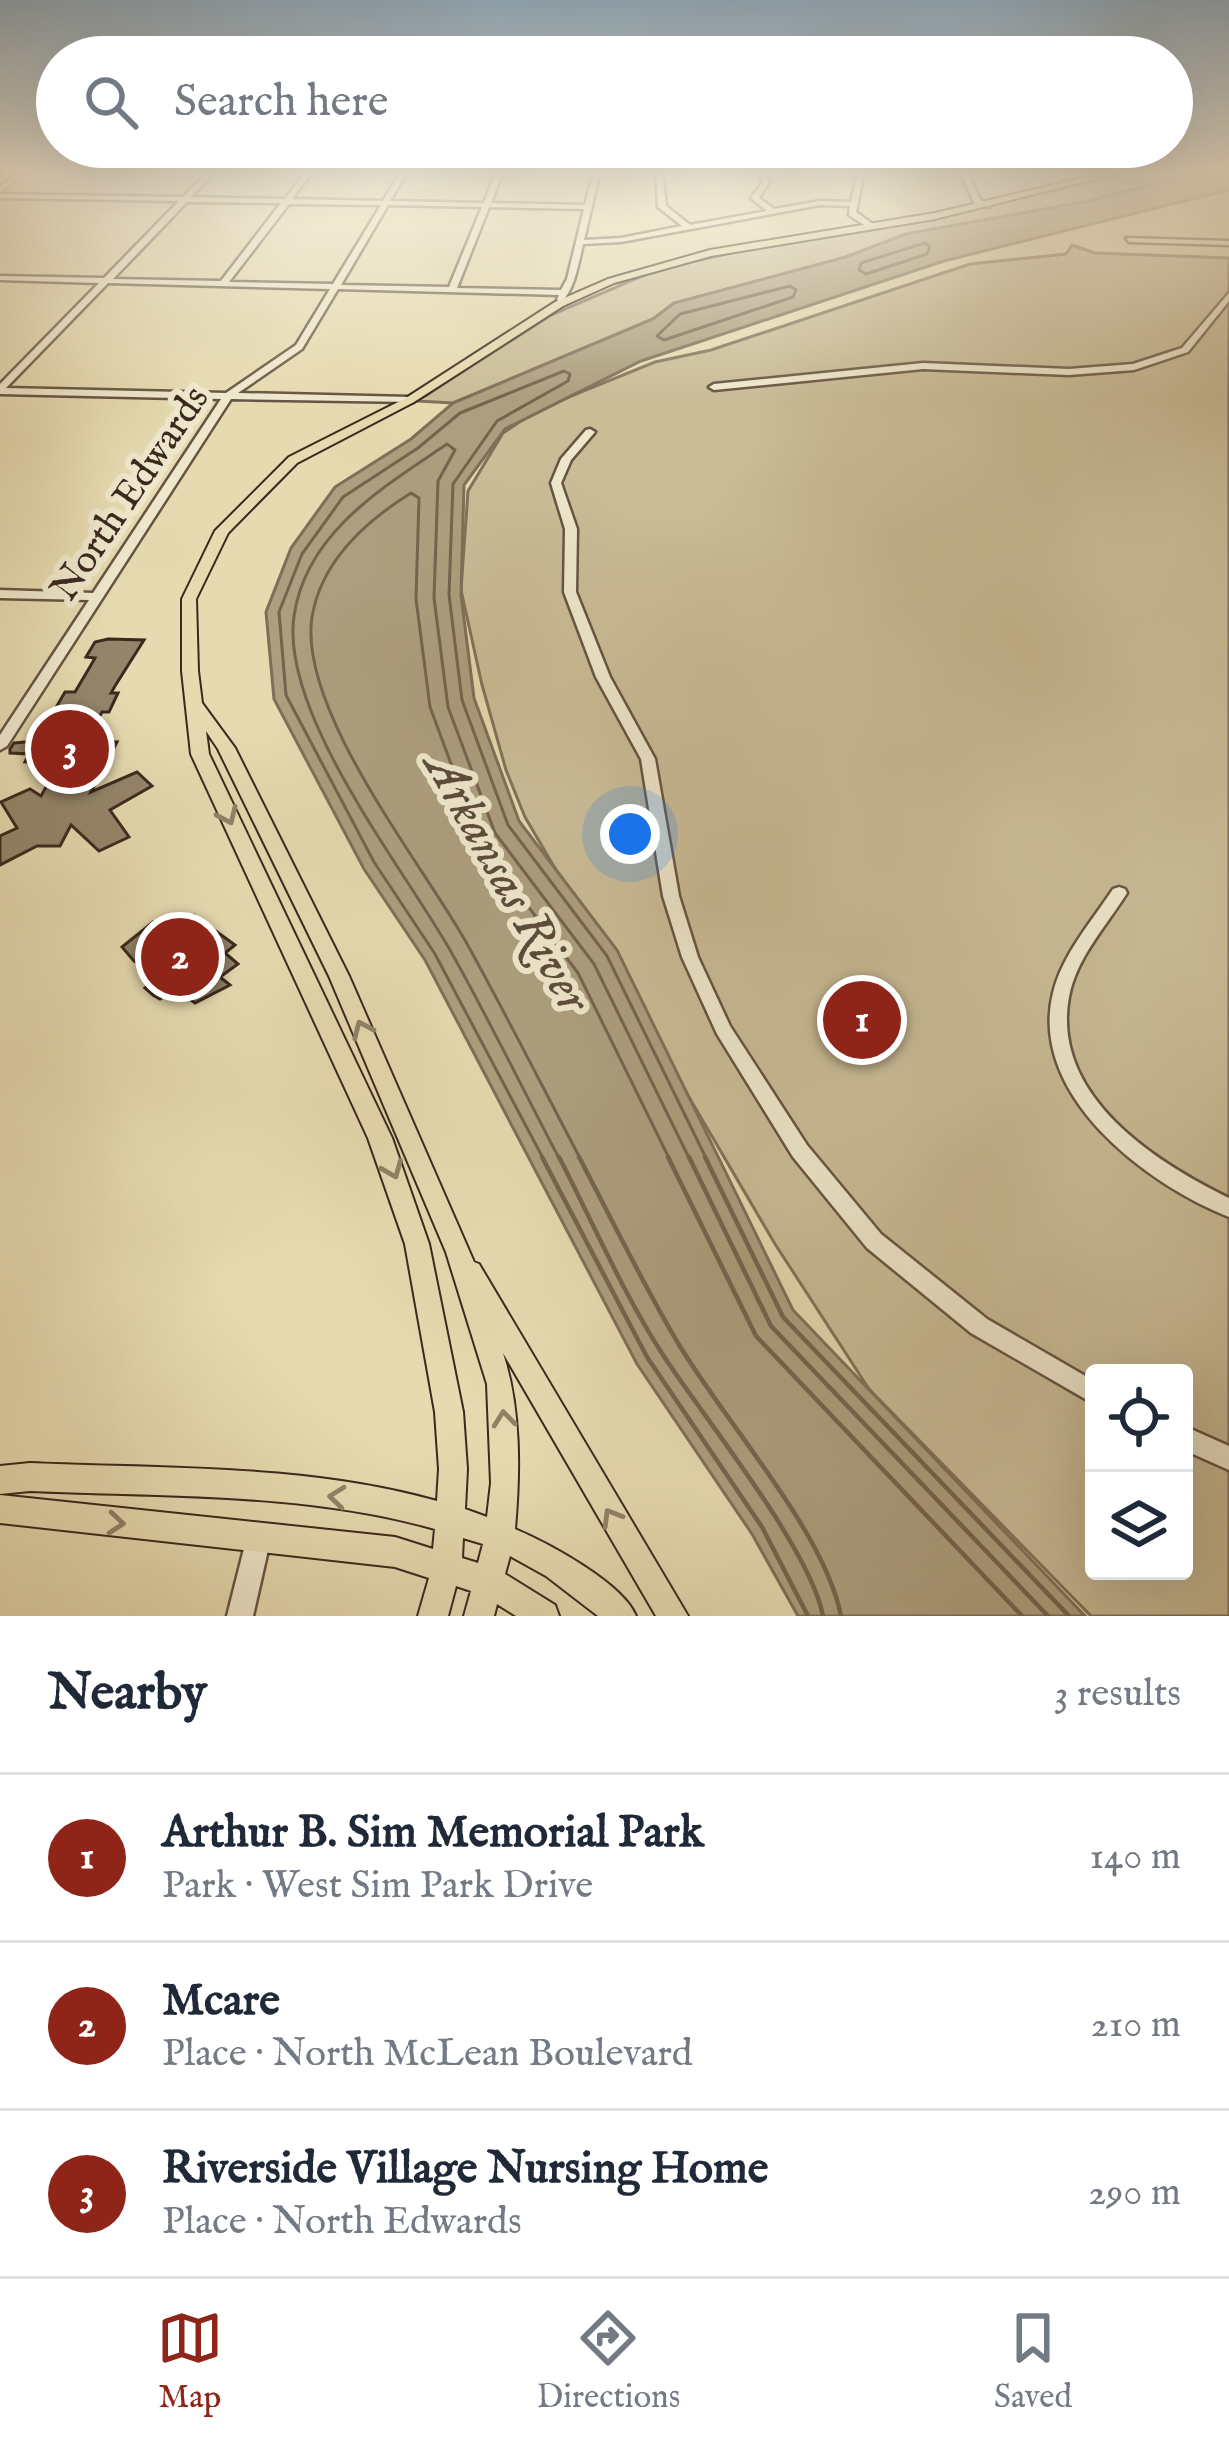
<!DOCTYPE html>
<meta charset="utf-8">
<style>
:root{--surface:#fff;--page:#f2f2f3;--text:#1f2937;--muted:#747a83;--line:#e0e1e3;--accent:#8f2418}
body{margin:0;font-family:"IM FELL English",serif;background:var(--page);color:var(--text)}
.controls{position:absolute;right:36px;bottom:36px;display:grid;overflow:hidden;border-radius:12px;box-shadow:0 12px 48px #0002}
.controls button{width:108px;height:108px;display:grid;place-items:center;padding:0;border:0;border-bottom:3px solid var(--line);background:var(--surface);color:var(--text);font:60px sans-serif}
.you{position:absolute;left:630px;top:834px;width:42px;height:42px;margin:-30px;border:9px solid #fff;border-radius:50%;background:#1a73e8;box-shadow:0 0 0 18px #1a73e833}
.badge{display:grid;place-items:center;width:78px;height:78px;border-radius:50%;background:var(--accent);color:#fff;font-size:39px;font-weight:700}
.pin{position:absolute;translate:-50% -50%;border:6px solid #fff;box-shadow:0 3px 12px #0006}
.list{margin:0;padding:0;list-style:none}
h2{display:flex;justify-content:space-between;align-items:center;height:156px;margin:0;padding:0 48px;font-size:51px}
h2 small{font-size:39px;font-weight:400;color:var(--muted)}
.list li{display:grid;grid-template-columns:78px 1fr auto;gap:36px;align-items:center;box-sizing:border-box;height:168px;padding:0 48px;border-top:3px solid var(--line)}
.list b{display:block;font-size:45px;white-space:nowrap}
.list p{margin:0;font-size:39px;white-space:nowrap;color:var(--muted)}
.list em{font-size:39px;font-style:normal;color:var(--muted)}
.icon{flex:none;width:66px;height:66px;fill:none;stroke:currentColor;stroke-width:2;stroke-linecap:round;stroke-linejoin:round}
.map{position:relative;flex:none;width:1229px;height:1616px;overflow:hidden}
.search{position:absolute;background:var(--surface);box-shadow:0 12px 48px #0002;left:36px;right:36px;top:36px;height:132px;display:flex;align-items:center;gap:30px;box-sizing:border-box;padding:0 42px;border-radius:66px;color:var(--muted);font-size:45px}
.sheet{height:660px;background:var(--surface)}
nav{display:flex;justify-content:space-around;align-items:center;box-sizing:border-box;height:168px;border-top:3px solid var(--line);background:var(--surface);font-size:33px;color:var(--muted)}
nav a{display:grid;justify-items:center;gap:6px}
nav .on{color:var(--accent)}
.map>svg:first-child{display:block}
.green{fill:#c9bc97;stroke:#82725a;stroke-width:3;fill-rule:evenodd}
.water{fill:#ac9e7e;stroke:#7f6f58;stroke-width:3}
.lines{fill:none;stroke-linecap:round;stroke-linejoin:round}
.shore-far1{stroke:#74644e;stroke-width:3}
.shore{stroke:#74644e;stroke-width:4.5}
.building{fill:#94856a;stroke:#3b291e;stroke-width:3}
.minor-casing{stroke:#665542;stroke-width:5}
.major-casing{stroke:#3b291e;stroke-width:4}
.minor{fill:#efe7cc;fill-rule:evenodd}
.major{fill:#e6dab0;fill-rule:evenodd}
.oneway{stroke:#908267}
.labels{text-anchor:middle;dominant-baseline:central;stroke-width:12;stroke-linejoin:round;paint-order:stroke}
.far-street-label{font-size:39px;fill:#3b291e;stroke:#efe7cc}
.water-label{font-size:51px;font-style:italic;fill:#5d4c3b;stroke:#efe7cc}
</style>
<div class="map">
<svg width="1229" height="1616" viewBox="0 0 1229 1616">
<rect width="100%" height="100%" fill="#e6dab0"/>
<filter id="stains"><feTurbulence type="fractalNoise" baseFrequency=".00167" numOctaves="4"/><feColorMatrix values="0 0 0 0 .2 0 0 0 0 .09 0 0 0 0 .02 0 0 0 .5 -.17"/></filter>
<radialGradient id="worn" r=".72"><stop offset=".6" stop-color="#630" stop-opacity="0"/><stop offset="1" stop-color="#630" stop-opacity=".3"/></radialGradient>
<g class="green">
<polygon points="1132,171 1202,171 1089,201 906,234 846,257 674,303 653,319 453,403 417,401 551,315 656,270 785,241 938,218"/>
<path d="M 1072,245 L 1095,253 L 1229,258 L 1229,1616 L 1091,1616 L 869,1389 L 775,1244 L 525,817 L 506,770 L 482,685 L 461,590 L 468,491 L 503,433 L 539,409 L 655,362 L 711,350 L 970,264 L 1066,254 ZM 1094,1373 L 1184,1373 L 1184,1571 L 1094,1571 Z"/>
</g>
<polygon class="water" points="1202,171 1229,171 1229,190 944,261 641,361 505,429 464,485 461,595 474,698 519,821 617,950 793,1310 1085,1616 798,1616 752,1534 637,1364 425,960 364,869 274,699 266,612 291,548 335,487 411,439 453,403 653,319 674,303 846,257 906,234 1089,201"/>
<g class="lines">
<g class="shore-far1">
<polygon points="925,243 930,247 927,254 866,274 859,270 861,263"/>
<polygon points="790,286 796,290 793,297 664,340 657,336 680,314"/>
<polyline points="544,1160 435,954 374,862 286,695 279,612 302,554 343,497 418,448 460,413 564,371 570,374 568,381 497,421 453,484 449,595 462,700 508,825 607,956 707,1160"/>
<path d="M 560,1160 C 523,1090 489,1019 450,950 C 402,866 280,713 294,616 C 306,532 385,486 447,444 L 455,450 L 438,481 L 434,598 L 448,707 L 495,833 L 594,964 L 690,1160"/>
<path d="M 581,1160 C 543,1088 506,1014 466,942 C 421,862 298,710 312,617 C 321,561 366,521 411,493 L 419,498 L 416,599 L 430,707 L 480,842 L 578,973 L 670,1160"/>
</g>
<g class="shore">
<polyline points="542,1157 647,1357 762,1527 808,1616"/>
<path d="M 559,1157 C 593,1223 623,1293 663,1355 C 704,1418 810,1548 823,1616"/>
<path d="M 579,1157 C 611,1218 641,1280 675,1338 C 721,1418 824,1529 841,1616"/>
<polyline points="668,1157 756,1336 1022,1616"/>
<polyline points="689,1157 771,1326 1048,1616"/>
<polyline points="705,1157 783,1317 1069,1616"/>
</g>
</g>
<g class="building">
<polygon points="108,639 144,640 115,686 111,693 118,693 109,712 102,712 86,741 117,742 91,792 137,772 152,786 110,810 129,837 99,851 71,825 60,846 37,846 0,865 0,836 17,828 1,802 30,789 41,796 59,764 25,762 29,754 10,753 10,749 14,743 49,740 63,714 54,711 65,692 75,692 91,665 95,658 86,657 95,642"/>
<polygon points="176,915 185,921 194,915 235,945 225,953 238,964 220,977 230,985 195,1003 176,989 160,999 153,995 145,988 161,976 134,961 122,947 153,922 160,926"/>
</g>
<g class="lines">
<g class="minor-casing">
<g id="minor">
<polygon points="20,171 28,171 0,192 0,187"/>
<path d="M 209,171 L 216,171 L 191,197 L 285,199 L 306,171 L 313,171 L 292,199 L 383,201 L 401,171 L 408,171 L 390,201 L 484,203 L 496,171 L 503,171 L 491,203 L 585,205 L 594,171 L 600,171 L 584,240 L 621,238 L 682,226 L 658,207 L 656,171 L 662,171 L 666,206 L 690,225 L 767,211 L 751,198 L 763,182 L 758,171 L 765,171 L 769,182 L 759,198 L 774,209 L 820,201 L 851,202 L 858,171 L 864,171 L 856,212 L 877,227 L 870,229 L 849,215 L 850,206 L 820,205 L 621,242 L 583,244 C 578,265 575,288 561,303 L 557,300 L 559,295 L 338,289 L 302,349 L 238,393 L 410,397 L 413,398 L 413,402 L 231,399 L 7,746 L 0,750 L 0,735 L 89,600 L 0,598 L 0,590 L 93,593 L 221,399 L 0,394 L 0,384 L 99,283 L 0,280 L 0,276 L 104,278 L 179,201 L 0,198 L 0,194 L 183,197 ZM 187,202 L 281,203 L 221,281 L 113,279 ZM 289,204 L 381,205 L 333,284 L 229,282 ZM 388,205 L 482,207 L 449,287 L 341,285 ZM 489,207 L 584,209 L 567,279 L 561,290 L 457,288 ZM 108,283 L 330,289 L 296,345 L 226,393 L 6,388 Z"/>
<polygon points="960,171 967,171 980,200 989,203 989,207 974,203"/>
<polygon points="1126,238 1229,241 1229,245 1129,242"/>
<polygon points="1229,293 1229,301 1188,352 1134,370 1069,375 923,369 714,390 709,387 714,384 923,363 1069,369 1133,364 1182,348"/>
<polygon points="590,429 595,432 571,460 561,483 577,529 576,592 610,677 655,759 679,896 698,957 730,1026 807,1145 881,1234 987,1319 1094,1381 1094,1404 971,1333 867,1248 793,1157 717,1034 682,957 663,896 641,759 596,677 564,592 565,529 551,483 561,459 586,430"/>
<path d="M 1119,887 L 1125,889 L 1127,893 C 1107,925 1076,958 1069,997 C 1051,1095 1153,1161 1229,1198 L 1229,1217 C 1146,1184 1028,1095 1053,993 C 1062,955 1092,921 1113,889 Z"/>
<polygon points="1184,1426 1229,1446 1229,1470 1184,1450"/>
<polygon points="259,1525 268,1528 271,1537 253,1616 227,1616 247,1537 250,1528"/>
</g>
</g>
<g class="major-casing">
<path id="major" d="M 1111,171 L 1127,171 L 935,219 L 711,256 L 614,283 L 563,306 L 414,402 L 297,463 L 228,533 L 196,599 L 198,671 L 202,703 L 235,748 L 349,976 L 474,1262 L 479,1264 L 688,1616 L 656,1616 L 503,1353 C 521,1409 520,1471 515,1529 C 548,1543 623,1583 636,1616 L 598,1616 L 546,1576 L 510,1556 L 505,1574 L 555,1605 L 559,1616 L 516,1616 L 497,1604 L 494,1616 L 464,1616 L 471,1591 L 456,1586 L 448,1616 L 418,1616 L 429,1578 L 395,1567 L 0,1523 L 0,1495 L 395,1537 L 433,1549 L 435,1529 C 305,1492 164,1497 30,1491 L 0,1494 L 0,1466 L 30,1463 C 164,1469 306,1464 437,1501 L 439,1469 L 435,1412 L 405,1244 L 368,1138 L 191,754 L 182,671 L 182,599 L 215,531 L 289,457 L 406,398 L 555,302 L 608,279 L 710,250 L 935,213 ZM 206,731 L 218,749 L 329,976 L 446,1252 L 487,1384 L 491,1483 L 487,1517 L 465,1509 L 467,1469 L 463,1412 L 429,1244 L 392,1138 L 209,754 ZM 463,1538 L 483,1544 L 478,1563 L 462,1558 Z"/>
</g>
<use href="#minor" class="minor"/>
<use href="#major" class="major"/>
</g>
<defs><path id="oneway-chevron" d="M-2-3.5L2.5 0L-2 3.5" fill="none" stroke-width="1.6" stroke-linecap="round" stroke-linejoin="round" transform="scale(3)"/></defs>
<g class="oneway">
<use href="#oneway-chevron" transform="translate(228 816) rotate(66)"/>
<use href="#oneway-chevron" transform="translate(362 1029) rotate(-114)"/>
<use href="#oneway-chevron" transform="translate(393 1170) rotate(68)"/>
<use href="#oneway-chevron" transform="translate(504 1419) rotate(-96)"/>
<use href="#oneway-chevron" transform="translate(337 1497) rotate(-174)"/>
<use href="#oneway-chevron" transform="translate(611 1517) rotate(-121)"/>
<use href="#oneway-chevron" transform="translate(116 1523) rotate(5)"/>
</g>
<linearGradient id="sky" x2="0" y2="1"><stop stop-color="#90abbe"/><stop offset="0.43" stop-color="#f4eedb"/><stop offset="1" stop-color="#f4eedb" stop-opacity="0"/></linearGradient>
<rect width="1229" height="398" fill="url(#sky)"/>
<g class="labels">
<g class="far-street-label">
<text transform="translate(131 494) rotate(-56)">North Edwards</text>
</g>
<g class="water-label">
<text transform="translate(506 883) rotate(61)">Arkansas River</text>
</g>
</g>
<rect width="100%" height="100%" filter="url(#stains)"/>
<rect width="100%" height="100%" fill="url(#worn)"/>
</svg>
<div class="controls">
<button><svg class="icon" aria-label="locate" viewBox="0 0 24 24"><circle cx="12" cy="12" r="6"/><path d="M12 2v4M12 18v4M2 12h4M18 12h4"/></svg></button>
<button><svg class="icon" aria-label="layers" viewBox="0 0 24 24"><path d="M12 4l9 5-9 5-9-5zM3 14l9 5 9-5"/></svg></button>
</div>
<div class="you"></div>
<div class="pin badge" style="left:862px;top:1020px">1</div>
<div class="pin badge" style="left:180px;top:957px">2</div>
<div class="pin badge" style="left:70px;top:749px">3</div>
<div class="search"><svg class="icon" aria-label="search" viewBox="0 0 24 24"><circle cx="10" cy="10" r="6"/><path d="M15 15l6 6"/></svg>Search here</div>
</div>
<section class="sheet">
<h2>Nearby<small>3 results</small></h2>
<ul class="list">
<li><span class="badge">1</span><div><b>Arthur B. Sim Memorial Park</b><p>Park · West Sim Park Drive</p></div><em>140 m</em></li>
<li><span class="badge">2</span><div><b>Mcare</b><p>Place · North McLean Boulevard</p></div><em>210 m</em></li>
<li><span class="badge">3</span><div><b>Riverside Village Nursing Home</b><p>Place · North Edwards</p></div><em>290 m</em></li>
</ul>
</section>
<nav>
<a class="on"><svg class="icon" aria-label="map" viewBox="0 0 24 24"><path d="M3 6l6-2 6 2 6-2v14l-6 2-6-2-6 2zM9 4v14M15 6v14"/></svg>Map</a>
<a><svg class="icon" aria-label="directions" viewBox="0 0 24 24"><path d="M12 3l9 9-9 9-9-9zM9 14v-3h6M13 9l2 2-2 2"/></svg>Directions</a>
<a><svg class="icon" aria-label="saved" viewBox="0 0 24 24"><path d="M7 4h10v16l-5-4-5 4z"/></svg>Saved</a>
</nav>
